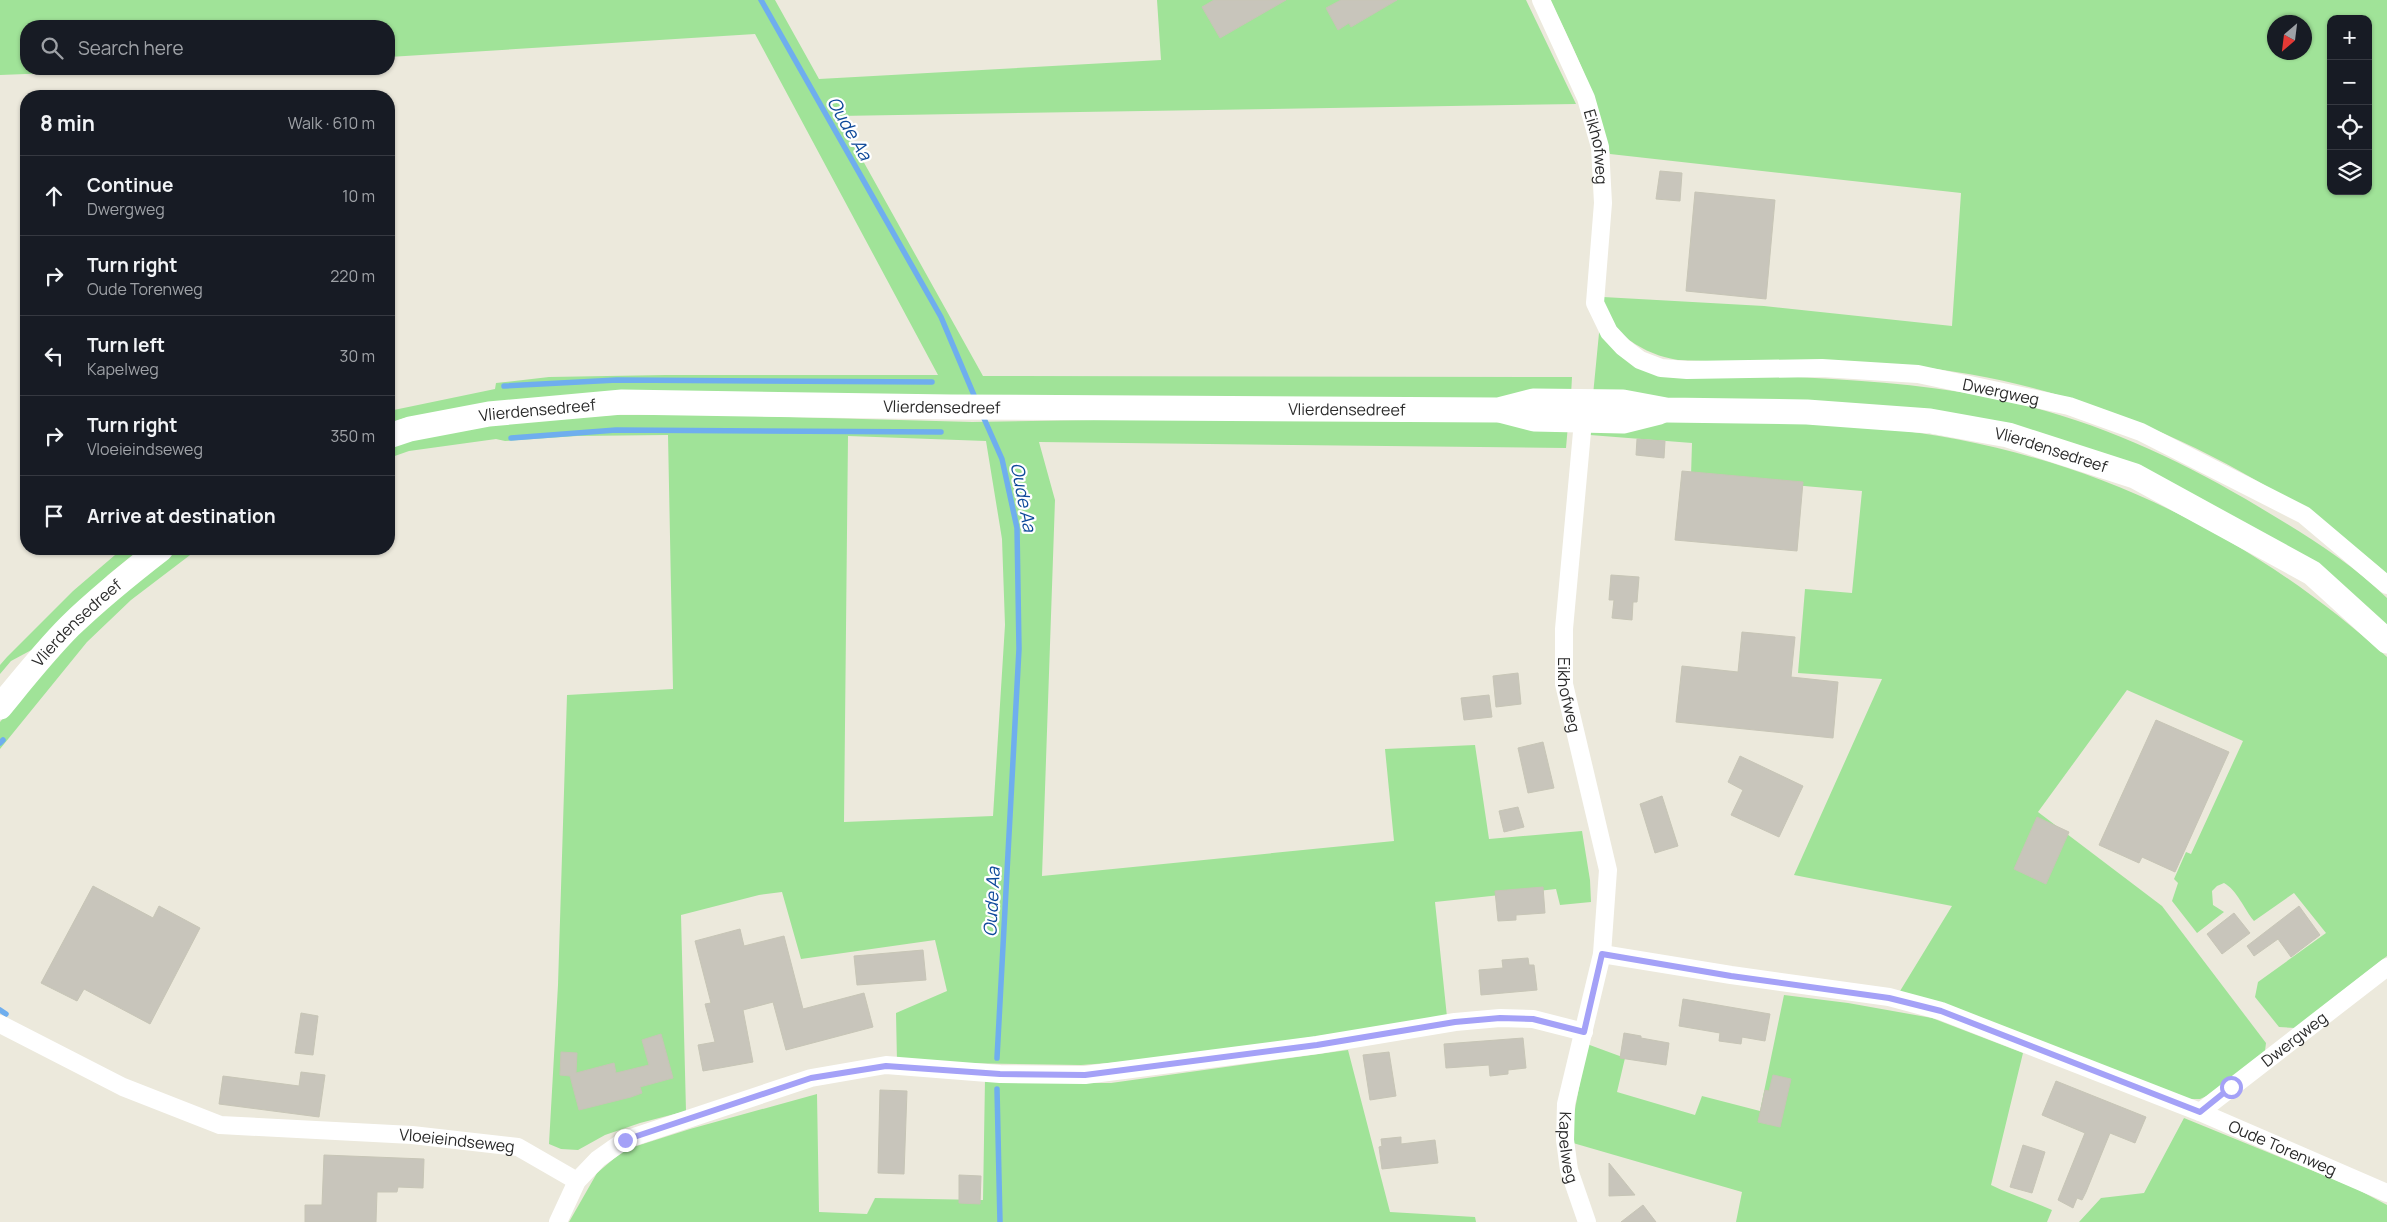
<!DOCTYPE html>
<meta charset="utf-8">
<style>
:root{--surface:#171b24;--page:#242831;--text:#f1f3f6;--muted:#9ea1a6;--line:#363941}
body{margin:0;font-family:Manrope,sans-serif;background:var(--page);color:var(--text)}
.controls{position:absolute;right:15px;top:15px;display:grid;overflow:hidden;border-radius:10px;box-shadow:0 1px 4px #0004}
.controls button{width:45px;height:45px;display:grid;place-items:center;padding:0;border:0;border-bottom:1px solid var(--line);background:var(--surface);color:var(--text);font:25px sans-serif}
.compass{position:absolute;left:2267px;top:15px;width:45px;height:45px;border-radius:50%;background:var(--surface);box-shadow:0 1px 4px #0004;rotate:208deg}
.stop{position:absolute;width:15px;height:15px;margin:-11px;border:4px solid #a4a1f7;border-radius:50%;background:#fff}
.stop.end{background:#a4a1f7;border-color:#fff;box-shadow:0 1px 5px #0008}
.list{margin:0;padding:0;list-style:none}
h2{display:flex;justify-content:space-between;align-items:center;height:65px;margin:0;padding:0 20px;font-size:21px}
h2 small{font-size:16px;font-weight:400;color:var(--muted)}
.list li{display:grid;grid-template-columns:32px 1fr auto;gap:15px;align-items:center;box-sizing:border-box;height:80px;padding:0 20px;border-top:1px solid var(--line)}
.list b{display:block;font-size:19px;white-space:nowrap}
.list p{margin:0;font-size:16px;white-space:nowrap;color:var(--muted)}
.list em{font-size:16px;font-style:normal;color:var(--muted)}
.icon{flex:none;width:28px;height:28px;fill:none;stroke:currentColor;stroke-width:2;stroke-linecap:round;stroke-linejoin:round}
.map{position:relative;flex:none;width:2387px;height:1222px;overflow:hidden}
.search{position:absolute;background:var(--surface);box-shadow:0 1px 4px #0004;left:20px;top:20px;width:375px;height:55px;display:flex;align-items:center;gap:12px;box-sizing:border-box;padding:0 18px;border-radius:20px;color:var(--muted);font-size:19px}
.panel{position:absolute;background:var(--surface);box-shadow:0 1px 4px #0004;left:20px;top:90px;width:375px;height:465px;border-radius:20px}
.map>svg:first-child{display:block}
.green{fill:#a0e398;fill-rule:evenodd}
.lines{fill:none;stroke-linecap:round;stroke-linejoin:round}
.stream{stroke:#6faeee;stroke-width:5.5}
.building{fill:#c8c5bb;stroke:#c7c5b6}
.minor{stroke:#fff;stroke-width:18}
.secondary{stroke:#fff;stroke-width:25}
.route{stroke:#a4a1f7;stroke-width:6}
.labels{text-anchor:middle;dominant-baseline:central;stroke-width:4.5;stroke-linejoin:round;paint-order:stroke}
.street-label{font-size:16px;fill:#2a2a2a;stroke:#fff}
.water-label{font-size:18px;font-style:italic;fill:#0e499a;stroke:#fff}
</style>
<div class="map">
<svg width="2387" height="1222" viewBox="0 0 2387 1222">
<rect width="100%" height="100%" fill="#ece9dc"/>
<g class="green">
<polygon points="0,0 775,0 819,79 1161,60 1157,0 1526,0 1576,104 838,116 983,376 1572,377 1571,395 1502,400 408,417 389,423 389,411 495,389 496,383 549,377 665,375 938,375 755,34 389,57 389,26 26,26 26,69 155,69 0,75"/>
<path d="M 1550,0 L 2387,0 L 2387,574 C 2261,462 2075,380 1907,366 C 1882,364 1856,365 1831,364 C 1780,363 1729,362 1678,360 C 1645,355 1607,333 1603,297 L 1764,306 L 1952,326 L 1961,193 L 1610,154 C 1598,99 1575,50 1550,0 ZM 2331,19 L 2368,19 L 2368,191 L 2331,191 ZM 2274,22 L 2304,22 L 2304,52 L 2274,52 Z"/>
<path d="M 1600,323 L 1639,363 C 1686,368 1733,373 1780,376 C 1850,380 1918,383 1988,397 C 2083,415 2176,457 2259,507 C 2304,534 2349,561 2387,598 L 2387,629 L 2123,465 L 1732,401 L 1593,395 Z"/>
<path d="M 613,415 L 716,415 L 972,422 L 1222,418 L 1467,420 L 1568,425 L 1566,448 L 1039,442 L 1055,500 L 1042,876 L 1394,841 L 1385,749 L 1475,745 L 1489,839 L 1582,831 L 1590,880 L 1591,902 L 1560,905 L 1556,889 L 1435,902 L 1447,1017 L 1164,1059 L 1081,1065 L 897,1062 L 896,1013 L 947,991 L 935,940 L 801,959 L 782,892 L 759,895 L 681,915 L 686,1111 L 640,1123 L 605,1135 L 578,1150 L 561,1149 L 549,1144 L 558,985 L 567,695 L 673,689 L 668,435 L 577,436 L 505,441 L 496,439 L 409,451 L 389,458 L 389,443 L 477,425 ZM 848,436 L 986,441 L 1002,539 L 1005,625 L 993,816 L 844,822 Z"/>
<path d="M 1685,421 C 1750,422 1816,421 1880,428 C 2074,448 2242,527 2387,657 L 2387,956 L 2295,1028 L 2279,1027 L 2255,997 L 2258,982 L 2326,933 L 2294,893 L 2254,921 C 2244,909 2237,890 2224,883 L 2217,886 L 2212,891 L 2213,905 L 2224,912 L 2197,933 L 2172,901 L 2178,883 L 2174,879 L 2186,852 L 2191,854 L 2243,741 L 2127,690 L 2038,812 L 2162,906 L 2266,1043 L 2265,1051 L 2209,1095 L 2200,1099 L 2187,1099 L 1897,996 L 1952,906 L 1794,875 L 1882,679 L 1798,673 L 1805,589 L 1852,593 L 1862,491 L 1691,476 L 1692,443 L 1590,435 L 1591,426 Z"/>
<polygon points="122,549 140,549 108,575 37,647 11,661 0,674 0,665 7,657 73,591"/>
<polygon points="173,549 198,549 131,600 87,642 0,749 0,722 35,680 82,629 153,564"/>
<path d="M 1784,995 L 1848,1003 L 1932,1018 L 2023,1053 L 1991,1185 C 2011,1195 2032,1201 2052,1210 L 2047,1222 L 1736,1222 L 1742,1192 L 1573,1143 L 1571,1131 L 1587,1044 L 1625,1058 L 1617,1092 L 1695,1115 L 1702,1096 L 1760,1111 Z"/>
<polygon points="1348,1050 1390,1212 1475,1217 1476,1222 569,1222 597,1173 624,1150 690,1129 817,1094 819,1212 867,1214 875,1198 983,1200 985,1079 1053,1083 1111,1083"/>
<polygon points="2184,1118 2355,1188 2387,1205 2387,1222 2079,1222 2101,1198 2144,1193"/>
</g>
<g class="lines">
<g class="stream">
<polyline points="761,0 941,317 976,400"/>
<polyline points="504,386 617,380 932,382"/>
<polyline points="982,414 1002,459 1017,528 1019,649 997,1058"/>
<polyline points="511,438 616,430 941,432"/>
<polyline points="0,743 3,740"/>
<polyline points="0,1010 6,1014"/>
<polyline points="997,1089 1000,1222"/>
</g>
</g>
<g class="building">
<polygon points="1214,0 1286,0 1220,38 1202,7"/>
<polygon points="1341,0 1397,0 1351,27 1349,23 1338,30 1326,8"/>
<polygon points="1660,171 1682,173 1680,201 1656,199"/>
<polygon points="1695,192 1775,200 1766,299 1686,291"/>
<polygon points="1637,439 1665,441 1664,458 1636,455"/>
<polygon points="1682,471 1803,482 1797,551 1675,540"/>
<polygon points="1611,575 1639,577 1637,602 1633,602 1632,620 1612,618 1614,600 1609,600"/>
<polygon points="1742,632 1795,637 1791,677 1838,682 1833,738 1676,722 1682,666 1738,672"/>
<polygon points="1518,673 1521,704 1496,707 1493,676"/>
<polygon points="1489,695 1492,717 1464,720 1461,698"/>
<polygon points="2156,720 2229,752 2175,872 2142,857 2139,863 2099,845"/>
<polygon points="1543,742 1554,788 1528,793 1518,748"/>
<polygon points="1740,756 1803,786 1779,837 1731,815 1743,790 1728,782"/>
<polygon points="1662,796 1678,846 1655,853 1640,804"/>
<polygon points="1518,807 1524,827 1504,832 1499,811"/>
<polygon points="2037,817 2069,832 2046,884 2014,869"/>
<polygon points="93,886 153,918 159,906 200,928 150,1024 84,989 77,1001 41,983"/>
<polygon points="1543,887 1545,913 1516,915 1516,920 1498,921 1495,891"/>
<polygon points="2299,906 2320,935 2291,957 2278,939 2254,956 2247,946"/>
<polygon points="2234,913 2250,933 2222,954 2207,934"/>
<polygon points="740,929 744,946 784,936 803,1009 864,993 873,1027 786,1050 773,1002 743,1010 753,1062 703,1071 698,1045 715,1042 705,1004 711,1003 695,941"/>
<polygon points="923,950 926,980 857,985 854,956"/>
<polygon points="1528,958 1529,965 1534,965 1537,990 1481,995 1479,970 1503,968 1502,960"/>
<polygon points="1683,999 1770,1014 1765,1041 1742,1037 1741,1044 1719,1041 1720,1033 1679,1026"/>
<polygon points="301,1013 318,1016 313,1055 295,1053"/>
<polygon points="1624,1033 1641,1036 1641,1038 1669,1043 1666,1065 1620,1058"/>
<polygon points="661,1034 673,1078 640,1087 642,1093 631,1097 579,1110 570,1076 560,1075 561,1052 577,1053 576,1073 614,1063 616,1073 649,1065 642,1040"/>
<polygon points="1523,1038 1526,1068 1508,1070 1508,1074 1490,1076 1489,1065 1446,1068 1444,1044"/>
<polygon points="1389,1052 1396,1096 1370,1100 1363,1055"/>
<polygon points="301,1072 325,1075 319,1117 219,1104 223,1076 299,1086"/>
<polygon points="1773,1075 1791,1079 1780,1127 1758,1122 1765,1090 1769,1091"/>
<polygon points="2056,1081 2146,1117 2135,1143 2110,1133 2086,1192 2082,1200 2077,1198 2073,1208 2058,1200 2085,1133 2042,1115"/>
<polygon points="880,1090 907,1091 904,1174 878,1173"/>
<polygon points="1401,1137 1401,1144 1435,1140 1438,1163 1382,1169 1379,1147 1382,1146 1381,1139"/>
<polygon points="2023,1145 2045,1152 2032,1193 2010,1187"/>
<polygon points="324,1155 424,1159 423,1188 398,1187 397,1192 377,1192 376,1222 305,1222 305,1205 322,1205"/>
<polygon points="1609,1163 1635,1195 1609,1196"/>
<polygon points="959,1175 981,1176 980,1204 959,1203"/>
<polygon points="1643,1205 1656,1222 1621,1222"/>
</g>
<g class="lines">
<g class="minor">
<path id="s1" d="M 1541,0 L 1586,98 L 1600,147 L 1603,203 L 1595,303 L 1609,332 L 1623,347 L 1640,360 L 1661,368 L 1687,370 L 1822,368 L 1918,374 L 2069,406 L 2141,432 L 2304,515 L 2387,585"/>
<path id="s2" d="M 1582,432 L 1564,629 L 1564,684 L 1608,870 L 1602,954 L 1566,1104 L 1565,1140 L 1569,1170 L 1587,1222"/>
<path id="s3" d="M 1602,954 L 1731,975 L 1889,997 L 1941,1011 L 2200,1112 L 2387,1193"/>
<path id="s4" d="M 0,1024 L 123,1087 L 220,1125 L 412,1135 L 518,1147 L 577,1181"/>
<path id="s5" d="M 2200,1112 L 2387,967"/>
<polyline points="558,1222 577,1181 598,1159 625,1140 811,1078 886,1065 1000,1074 1085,1075 1317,1045 1455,1022 1500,1018 1533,1019 1584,1032"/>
</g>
<g class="secondary">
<polyline points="1503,411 1534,419 1623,421 1659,412"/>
<path id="s6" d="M 389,436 L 410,429 L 489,414 L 622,402 L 951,407 L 1498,410 L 1533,401 L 1623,402 L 1666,410 L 1807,412 L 1930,421 L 2008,435 L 2135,476 L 2312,573 L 2387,641"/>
<path id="s7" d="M 0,707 C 23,679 45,651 70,626 C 99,598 130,573 161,549"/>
</g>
</g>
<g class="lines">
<polyline class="route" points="625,1140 811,1078 886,1066 1000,1074 1085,1075 1317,1045 1455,1022 1500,1018 1533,1019 1584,1032 1602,954 1731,976 1889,998 1941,1011 2200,1112 2231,1087"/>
</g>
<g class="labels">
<g class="street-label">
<text stroke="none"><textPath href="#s1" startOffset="158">Eikhofweg</textPath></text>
<text stroke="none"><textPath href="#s1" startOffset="754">Dwergweg</textPath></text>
<text stroke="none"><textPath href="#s6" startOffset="556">Vlierdensedreef</textPath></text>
<text stroke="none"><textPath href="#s6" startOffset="961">Vlierdensedreef</textPath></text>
<text stroke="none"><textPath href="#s6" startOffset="151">Vlierdensedreef</textPath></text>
<text stroke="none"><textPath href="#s6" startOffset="1671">Vlierdensedreef</textPath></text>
<text stroke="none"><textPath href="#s7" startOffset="114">Vlierdensedreef</textPath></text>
<text stroke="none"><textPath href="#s2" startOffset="264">Eikhofweg</textPath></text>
<text stroke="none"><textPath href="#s5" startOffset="119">Dwergweg</textPath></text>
<text stroke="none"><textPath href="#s4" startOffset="480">Vloeieindseweg</textPath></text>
<text stroke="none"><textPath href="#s2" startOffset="726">Kapelweg</textPath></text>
<text stroke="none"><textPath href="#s3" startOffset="712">Oude Torenweg</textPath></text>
</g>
<g class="water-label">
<text transform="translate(850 128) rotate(60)">Oude Aa</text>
<text transform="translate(1024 497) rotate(79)">Oude Aa</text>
<text transform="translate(991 902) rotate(-87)">Oude Aa</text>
</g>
</g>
</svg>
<div class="controls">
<button>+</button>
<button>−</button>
<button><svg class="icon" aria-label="locate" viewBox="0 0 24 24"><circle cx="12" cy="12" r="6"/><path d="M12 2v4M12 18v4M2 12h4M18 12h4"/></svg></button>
<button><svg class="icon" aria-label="layers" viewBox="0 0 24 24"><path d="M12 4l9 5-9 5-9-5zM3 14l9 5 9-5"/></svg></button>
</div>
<svg class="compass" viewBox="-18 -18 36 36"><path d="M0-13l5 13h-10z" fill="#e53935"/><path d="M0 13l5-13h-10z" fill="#9ea1a6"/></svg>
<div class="stop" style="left:2231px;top:1087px"></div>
<div class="stop end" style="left:625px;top:1140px"></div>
<div class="search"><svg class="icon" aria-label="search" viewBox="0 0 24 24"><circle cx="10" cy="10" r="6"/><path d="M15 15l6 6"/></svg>Search here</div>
<section class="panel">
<h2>8 min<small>Walk · 610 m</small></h2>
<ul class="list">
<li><svg class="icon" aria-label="ahead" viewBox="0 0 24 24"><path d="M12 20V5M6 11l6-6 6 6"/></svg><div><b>Continue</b><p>Dwergweg</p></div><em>10 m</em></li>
<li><svg class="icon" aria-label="right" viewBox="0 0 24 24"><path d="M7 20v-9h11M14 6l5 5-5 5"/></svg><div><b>Turn right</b><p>Oude Torenweg</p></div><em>220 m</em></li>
<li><svg class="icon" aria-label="left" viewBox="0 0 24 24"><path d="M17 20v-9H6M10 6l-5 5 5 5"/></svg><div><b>Turn left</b><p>Kapelweg</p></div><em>30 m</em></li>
<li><svg class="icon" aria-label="right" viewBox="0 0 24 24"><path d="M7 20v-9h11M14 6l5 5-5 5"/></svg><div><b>Turn right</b><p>Vloeieindseweg</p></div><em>350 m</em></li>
<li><svg class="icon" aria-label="arrive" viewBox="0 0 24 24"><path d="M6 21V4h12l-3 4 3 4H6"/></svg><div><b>Arrive at destination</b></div></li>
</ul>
</section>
</div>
